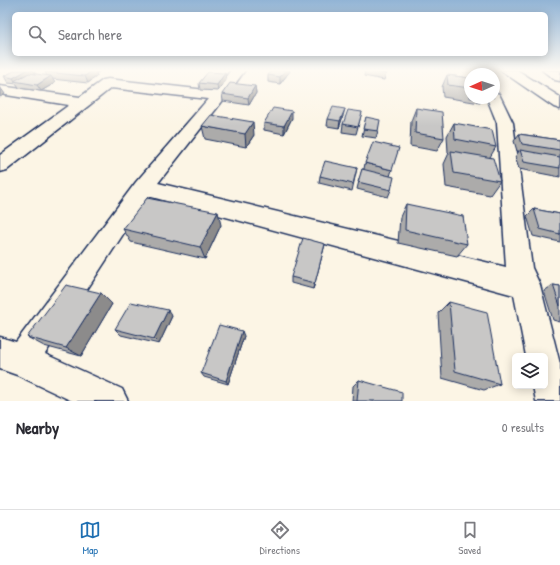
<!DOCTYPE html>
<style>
:root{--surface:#fff;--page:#f7f7f7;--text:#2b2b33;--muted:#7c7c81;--line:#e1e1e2;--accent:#1f6fb2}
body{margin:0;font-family:"Patrick Hand",sans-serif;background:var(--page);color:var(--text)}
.controls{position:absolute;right:12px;bottom:12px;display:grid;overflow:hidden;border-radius:6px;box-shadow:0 2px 10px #0003}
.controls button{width:36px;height:36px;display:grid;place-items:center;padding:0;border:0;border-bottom:1px solid var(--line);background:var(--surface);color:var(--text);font:20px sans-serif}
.compass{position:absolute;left:464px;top:68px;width:36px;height:36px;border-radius:50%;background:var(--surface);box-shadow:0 2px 10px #0003;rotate:267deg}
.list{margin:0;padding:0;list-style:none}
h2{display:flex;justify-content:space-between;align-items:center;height:52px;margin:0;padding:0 16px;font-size:17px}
h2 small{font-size:13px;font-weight:400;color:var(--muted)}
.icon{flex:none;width:22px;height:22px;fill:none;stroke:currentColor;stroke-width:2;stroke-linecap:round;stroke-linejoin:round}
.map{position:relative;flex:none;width:560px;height:401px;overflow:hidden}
.search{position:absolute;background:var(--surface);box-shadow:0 2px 10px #0003;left:12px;right:12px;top:12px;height:44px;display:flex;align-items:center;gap:10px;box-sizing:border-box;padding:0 14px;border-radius:6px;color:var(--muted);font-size:15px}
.sheet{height:108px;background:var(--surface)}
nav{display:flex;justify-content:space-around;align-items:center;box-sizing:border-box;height:56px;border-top:1px solid var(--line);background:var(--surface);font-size:11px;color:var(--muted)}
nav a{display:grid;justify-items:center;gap:2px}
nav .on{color:var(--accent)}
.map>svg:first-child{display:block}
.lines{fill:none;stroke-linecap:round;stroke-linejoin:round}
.minor-casing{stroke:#1b2f5e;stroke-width:3}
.motorway-casing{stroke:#1b2f5e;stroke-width:3}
.minor{fill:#fcf5e5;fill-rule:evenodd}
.motorway{fill:#fcf5e5;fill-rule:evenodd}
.wall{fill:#acabaa;stroke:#1b2f5e}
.shaded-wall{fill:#8c8b8b;stroke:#1b2f5e}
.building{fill:#c8c7c6;stroke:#1b2f5e}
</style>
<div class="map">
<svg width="560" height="401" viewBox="0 0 560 401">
<rect width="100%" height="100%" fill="#fcf5e5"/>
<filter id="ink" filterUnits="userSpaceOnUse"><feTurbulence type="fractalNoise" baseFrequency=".025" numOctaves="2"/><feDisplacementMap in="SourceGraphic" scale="8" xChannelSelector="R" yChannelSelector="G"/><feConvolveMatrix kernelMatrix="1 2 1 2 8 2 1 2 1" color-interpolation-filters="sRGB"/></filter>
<g filter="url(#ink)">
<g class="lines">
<g class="minor-casing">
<g id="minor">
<polygon points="231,70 245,70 224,99 158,183 506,267 497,123 487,98 494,98 494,92 499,94 513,123 532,268 540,285 560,364 560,401 536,401 533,386 545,386 545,356 526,356 514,295 148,196 45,354 122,389 128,401 72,401 17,375 0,369 0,337 16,342 136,182 208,99 111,88 7,170 0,172 0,155 69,105 0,94 0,86 80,97 103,80 108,79 215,91"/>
<polygon points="476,70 490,70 492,74 478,74"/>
<polygon points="500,70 517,70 560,97 560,109 554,107"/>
</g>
</g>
<g class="motorway-casing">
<polygon id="motorway" points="542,70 560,71 560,81 555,80"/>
</g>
<use href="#minor" class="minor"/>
<use href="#motorway" class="motorway"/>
</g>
<g class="wall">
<polygon points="33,70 35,74 47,76 45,72 47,70 101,70 97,73 96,73 97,76 88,83 52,79 55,83 41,91 19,88 17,84 8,83 4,76"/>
<polygon points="365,70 386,74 384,80 364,76"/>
<polygon points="290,71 280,84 268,82 268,75"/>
<polygon points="225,73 226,80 218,91 200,90 199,83"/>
<polygon points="447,75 470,78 470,98 482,98 480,103 443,97 442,87"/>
<polygon points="255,86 256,93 249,105 223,101 222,94"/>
<polygon points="416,108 444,138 437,151 410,146 411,121"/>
<polygon points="362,112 356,134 342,132 343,124"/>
<polygon points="343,116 339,128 327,126 328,119"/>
<polygon points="366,117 378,131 376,138 362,136"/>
<polygon points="292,118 284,134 264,130 264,123"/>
<polygon points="454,123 496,147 490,157 500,181 490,195 446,187 444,164 449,153 448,152 447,136"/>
<polygon points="202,126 254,135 246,147 205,139"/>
<polygon points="519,134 560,140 560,177 519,169 515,157 519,151 517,151 514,141"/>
<polygon points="365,163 392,170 390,176 391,190 388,197 357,189 362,169 364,169"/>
<polygon points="357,168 352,191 319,183 320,176"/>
<polygon points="406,204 467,244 457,256 398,243 400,217"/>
<polygon points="534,209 560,214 560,242 533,236 527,216"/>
<polygon points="221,225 205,259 131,242 123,229"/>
<polygon points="325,244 313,289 291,283 291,277"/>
<polygon points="553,285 560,286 560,322 553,320 544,291"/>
<polygon points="449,302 500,384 484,390 442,378 438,313"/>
<polygon points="112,304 81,356 44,346 27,337"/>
<polygon points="172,316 159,344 121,335 115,329"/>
<polygon points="244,336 228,384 204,377 201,373"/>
<polygon points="359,380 402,401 352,401 353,386"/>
</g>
<g class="shaded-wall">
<polygon points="27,70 33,70 36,74 15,81 13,78"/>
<polygon points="93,70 95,70 97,76 88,83 85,76"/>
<polygon points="96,70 101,70 97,73"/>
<polygon points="286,70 290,70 290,71 280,84 280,77"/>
<polygon points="225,73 226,80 218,91 217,85"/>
<polygon points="51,76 55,83 41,91 37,85"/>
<polygon points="255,86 256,93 249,105 248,98"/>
<polygon points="0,87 5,94 0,97"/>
<polygon points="345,109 343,116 339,128 340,121"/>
<polygon points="292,111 292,118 284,134 284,126"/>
<polygon points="253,122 254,135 246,147 245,134"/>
<polygon points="218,212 221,225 205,259 200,247"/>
<polygon points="325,244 323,250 313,289 315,283"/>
<polygon points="101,293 112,304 81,356 66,348"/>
<polygon points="168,310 172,316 159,344 154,339"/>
<polygon points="242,331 244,336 228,384 226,381"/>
</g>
<g class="building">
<polygon points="16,70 27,70 13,78 4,76"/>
<polygon points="47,70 93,70 85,76 45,72"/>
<polygon points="272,70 286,70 280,77 268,75"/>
<polygon points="366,70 387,70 385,73"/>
<polygon points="208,72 225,73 217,85 199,83"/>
<polygon points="29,73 51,76 37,85 14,81"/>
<polygon points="447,75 470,78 470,88 448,85"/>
<polygon points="230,83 255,86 248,98 222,94"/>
<polygon points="333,107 345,109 340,121 328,119"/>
<polygon points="273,108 292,111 284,126 264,123"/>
<polygon points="416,108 442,112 444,138 415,133"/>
<polygon points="348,110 362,112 358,127 343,124"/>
<polygon points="211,115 253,122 245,134 202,126"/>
<polygon points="366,117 380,120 378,131 363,129"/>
<polygon points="454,123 492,130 496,147 455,139"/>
<polygon points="519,134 560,140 560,150 522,144"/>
<polygon points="373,142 399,148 392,170 365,163"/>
<polygon points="520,150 560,157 560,168 524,162"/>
<polygon points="451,151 493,158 500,181 454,173"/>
<polygon points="325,161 357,168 353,184 320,176"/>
<polygon points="362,169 394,177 391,190 358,182"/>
<polygon points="147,198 218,212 200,247 123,229"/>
<polygon points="406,204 463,216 467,244 405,230"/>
<polygon points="534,209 560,214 560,234 540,229"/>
<polygon points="303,238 325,244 315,283 291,277"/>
<polygon points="66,285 101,293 66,348 27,337"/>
<polygon points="553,285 560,286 560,306"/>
<polygon points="131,302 168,310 154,339 115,329"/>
<polygon points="449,302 487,312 500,384 455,371"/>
<polygon points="219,325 242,331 226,381 201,373"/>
<polygon points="359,380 402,392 402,401 357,401"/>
</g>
</g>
<linearGradient id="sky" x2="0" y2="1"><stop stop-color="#92b4d5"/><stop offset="0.56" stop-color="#fefaf3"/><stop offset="1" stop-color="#fefaf3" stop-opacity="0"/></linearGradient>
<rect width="560" height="126" fill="url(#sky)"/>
</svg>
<div class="controls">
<button><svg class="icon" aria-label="layers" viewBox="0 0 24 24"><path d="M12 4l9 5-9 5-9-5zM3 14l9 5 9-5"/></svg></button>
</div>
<svg class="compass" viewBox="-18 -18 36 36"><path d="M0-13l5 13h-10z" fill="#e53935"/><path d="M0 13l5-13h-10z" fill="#7c7c81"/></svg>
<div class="search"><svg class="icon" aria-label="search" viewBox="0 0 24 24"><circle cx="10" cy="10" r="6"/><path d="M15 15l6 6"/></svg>Search here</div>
</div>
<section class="sheet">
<h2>Nearby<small>0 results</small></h2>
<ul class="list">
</ul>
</section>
<nav>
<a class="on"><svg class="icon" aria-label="map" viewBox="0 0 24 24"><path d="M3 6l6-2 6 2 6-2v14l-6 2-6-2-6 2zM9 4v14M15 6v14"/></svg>Map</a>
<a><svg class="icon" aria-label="directions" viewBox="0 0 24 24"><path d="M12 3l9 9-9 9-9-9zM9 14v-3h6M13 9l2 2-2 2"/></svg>Directions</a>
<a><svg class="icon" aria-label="saved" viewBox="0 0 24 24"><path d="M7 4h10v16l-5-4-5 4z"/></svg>Saved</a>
</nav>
